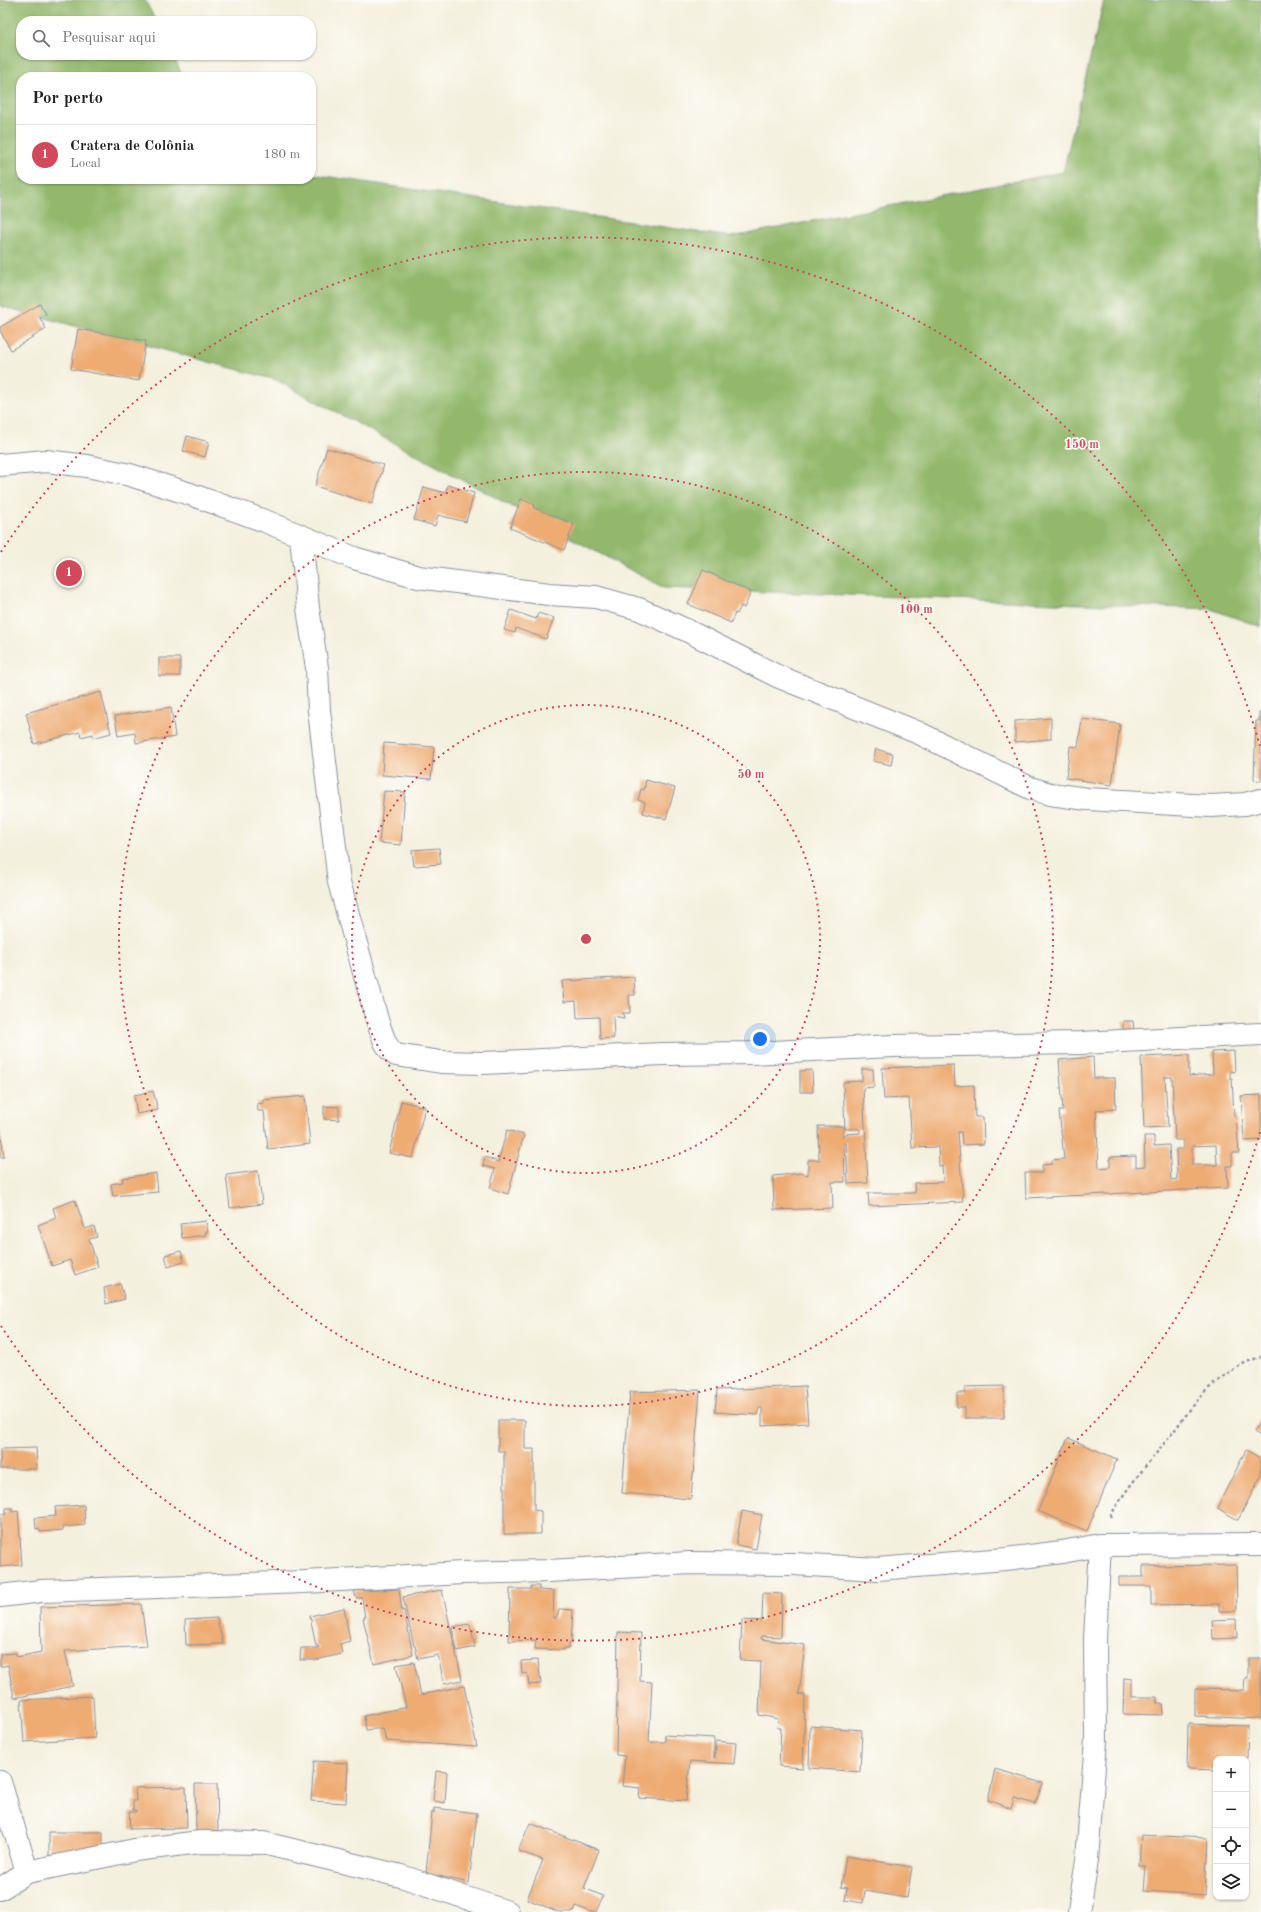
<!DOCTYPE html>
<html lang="pt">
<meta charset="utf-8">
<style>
:root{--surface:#fff;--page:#f2f2f2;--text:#202124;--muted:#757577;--line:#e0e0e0;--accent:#d1495b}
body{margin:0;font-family:"Old Standard TT",serif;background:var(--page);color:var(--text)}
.controls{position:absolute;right:12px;bottom:12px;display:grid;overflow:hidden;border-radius:8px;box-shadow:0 1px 3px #0004}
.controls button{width:36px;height:36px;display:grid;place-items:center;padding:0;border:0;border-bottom:1px solid var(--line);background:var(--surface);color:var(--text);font:20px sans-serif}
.you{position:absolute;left:760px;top:1039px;width:14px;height:14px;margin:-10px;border:3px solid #fff;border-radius:50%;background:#1a73e8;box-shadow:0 0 0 6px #1a73e833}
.badge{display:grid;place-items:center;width:26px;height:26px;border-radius:50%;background:var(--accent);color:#fff;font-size:13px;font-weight:700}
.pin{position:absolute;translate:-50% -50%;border:2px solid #fff;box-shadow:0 1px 4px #0006}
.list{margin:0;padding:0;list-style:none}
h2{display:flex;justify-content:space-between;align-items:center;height:52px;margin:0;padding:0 16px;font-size:17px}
h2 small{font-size:13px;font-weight:400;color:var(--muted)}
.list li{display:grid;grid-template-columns:26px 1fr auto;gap:12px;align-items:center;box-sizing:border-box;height:60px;padding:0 16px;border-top:1px solid var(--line)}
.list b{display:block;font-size:15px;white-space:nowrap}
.list p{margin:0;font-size:13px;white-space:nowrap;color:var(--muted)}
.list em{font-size:13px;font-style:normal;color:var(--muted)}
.icon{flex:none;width:22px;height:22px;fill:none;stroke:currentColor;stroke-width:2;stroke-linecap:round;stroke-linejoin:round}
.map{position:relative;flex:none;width:1261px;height:1912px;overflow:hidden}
.search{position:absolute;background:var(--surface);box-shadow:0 1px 3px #0004;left:16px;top:16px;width:300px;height:44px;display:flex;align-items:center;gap:10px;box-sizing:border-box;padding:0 14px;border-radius:16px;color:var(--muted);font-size:15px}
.panel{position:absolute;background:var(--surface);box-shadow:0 1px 3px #0004;left:16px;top:72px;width:300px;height:112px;border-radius:16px}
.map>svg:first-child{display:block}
.forest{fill:#93b86c;stroke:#577465}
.building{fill:#eeac73;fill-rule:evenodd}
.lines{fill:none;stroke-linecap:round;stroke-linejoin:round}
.minor-casing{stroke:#88909e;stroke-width:24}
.path{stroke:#88909e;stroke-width:2.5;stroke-dasharray:3 3;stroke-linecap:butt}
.minor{stroke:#fff;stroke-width:22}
.ring{fill:none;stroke:#d1495b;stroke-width:2;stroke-dasharray:2 4}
.centre{fill:#d1495b;stroke:#fdfcf7;stroke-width:2}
.ring-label{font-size:12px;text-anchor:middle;font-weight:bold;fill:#d1495b;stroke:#fdfcf7;stroke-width:3.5;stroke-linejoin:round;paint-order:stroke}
</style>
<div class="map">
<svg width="1261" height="1912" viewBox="0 0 1261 1912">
<rect width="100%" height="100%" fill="#fdfcf7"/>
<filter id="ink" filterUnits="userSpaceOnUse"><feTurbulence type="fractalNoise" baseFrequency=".025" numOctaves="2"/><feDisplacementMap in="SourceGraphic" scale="8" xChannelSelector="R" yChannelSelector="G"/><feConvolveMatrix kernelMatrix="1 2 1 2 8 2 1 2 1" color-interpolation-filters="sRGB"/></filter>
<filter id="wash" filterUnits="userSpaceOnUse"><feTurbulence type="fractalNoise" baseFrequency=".012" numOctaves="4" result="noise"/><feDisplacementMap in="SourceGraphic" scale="16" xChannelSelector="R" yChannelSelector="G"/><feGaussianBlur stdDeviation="0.9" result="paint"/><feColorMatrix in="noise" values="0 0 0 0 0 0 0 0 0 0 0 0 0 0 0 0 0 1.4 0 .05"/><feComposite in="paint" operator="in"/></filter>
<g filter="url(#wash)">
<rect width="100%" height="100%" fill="#f4f0de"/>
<polygon class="forest" points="0,0 145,0 156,21 21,21 21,55 173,55 183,77 21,77 21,179 311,179 311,174 731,237 1063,172 1104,0 1261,0 1261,627 1211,609 664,588 276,380 0,306"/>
<g id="blocks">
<g class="building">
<polygon points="40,304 46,314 40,318 46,329 11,350 0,331 0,327"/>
<polygon points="78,329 146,341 139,381 71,369"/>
<polygon points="187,436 209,442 205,457 183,451"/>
<polygon points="327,448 384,465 372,504 315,486"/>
<polygon points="448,485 474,493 466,522 438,515 435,526 414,520 424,487 445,493"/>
<polygon points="521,499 535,505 534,508 574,524 564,550 510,528"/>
<polygon points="703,570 751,592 744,608 741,606 737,614 735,613 731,623 688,604"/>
<polygon points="511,610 536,619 538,613 554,618 546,639 516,628 515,633 504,630"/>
<rect x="159" y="658" width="21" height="18"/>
<polygon points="101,692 111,733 93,738 93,734 81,737 80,732 34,744 26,713"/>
<polygon points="171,707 175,737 136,743 135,733 118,736 115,716"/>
<polygon points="1259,712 1261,712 1261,781 1254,780 1256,721 1259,721"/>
<polygon points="1051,718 1051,739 1015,742 1015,721"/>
<polygon points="1082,719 1120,724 1112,785 1066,778 1070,746 1078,747"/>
<polygon points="384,743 434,747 431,779 382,775"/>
<polygon points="876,749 893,754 891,765 873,761"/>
<polygon points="646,780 675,788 666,819 643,813 645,802 638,800 641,789 644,790"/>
<polygon points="384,791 405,792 401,845 379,843"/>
<polygon points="439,848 441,864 414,866 412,850"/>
<polygon points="634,977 635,995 629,995 630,1013 623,1013 624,1018 613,1016 614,1038 600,1039 599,1017 577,1018 576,1001 564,1002 562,981"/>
<polygon points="1123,1021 1133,1021 1134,1029 1123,1029"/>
<path d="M 1234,1051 L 1235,1072 L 1230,1071 L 1230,1078 L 1232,1078 L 1234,1116 L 1236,1116 L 1239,1153 L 1232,1153 L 1232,1166 L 1227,1166 L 1228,1188 L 1026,1198 L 1025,1173 L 1042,1173 L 1042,1165 L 1052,1164 L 1052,1160 L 1064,1159 L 1059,1111 L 1063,1111 L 1059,1060 L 1093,1057 L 1094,1078 L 1115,1078 L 1116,1109 L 1096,1110 L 1099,1168 L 1110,1167 L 1110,1157 L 1136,1156 L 1136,1167 L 1145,1166 L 1144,1136 L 1154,1136 L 1154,1146 L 1169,1145 L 1171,1180 L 1177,1179 L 1176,1149 L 1183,1149 L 1183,1140 L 1175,1140 L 1172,1077 L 1165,1077 L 1168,1127 L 1144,1128 L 1141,1057 L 1189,1055 L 1189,1076 L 1213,1074 L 1212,1052 ZM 1216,1145 L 1217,1165 L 1192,1165 L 1192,1146 Z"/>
<polygon points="954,1065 955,1086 974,1085 975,1117 983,1117 984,1144 962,1145 961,1132 958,1132 963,1202 869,1206 868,1193 915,1193 914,1183 943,1182 942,1166 939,1166 938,1147 912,1148 909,1098 884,1099 882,1068"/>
<polygon points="862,1069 873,1069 874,1087 863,1088 868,1183 848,1184 846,1143 844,1143 845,1182 832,1182 833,1208 774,1210 773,1176 803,1173 803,1174 808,1175 808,1160 819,1160 818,1126 843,1126 843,1137 845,1134 860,1133 860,1129 845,1129 843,1082 862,1081"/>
<polygon points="812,1070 813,1092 800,1092 800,1071"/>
<polygon points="153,1091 158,1110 137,1114 134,1095"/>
<polygon points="1261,1095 1261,1140 1244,1141 1241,1096"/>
<polygon points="305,1096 310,1144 268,1149 264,1111 258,1111 257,1104 263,1103 263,1100"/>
<polygon points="401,1101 425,1107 413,1158 389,1153"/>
<polygon points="324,1106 339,1107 339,1120 324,1119"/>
<polygon points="0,1128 4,1157 0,1157"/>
<polygon points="507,1130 524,1135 508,1194 490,1188 495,1169 483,1166 485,1157 498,1162"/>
<polygon points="258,1171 262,1204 230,1208 226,1175"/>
<polygon points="156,1173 158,1192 113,1196 111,1184 123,1182 122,1178"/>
<polygon points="75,1200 85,1229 94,1226 97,1237 89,1239 98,1267 75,1275 70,1260 52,1266 38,1225 56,1218 53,1208"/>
<polygon points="206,1221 208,1232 205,1232 206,1235 182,1238 180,1224"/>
<polygon points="181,1251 184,1262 168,1267 165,1255"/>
<polygon points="120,1284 125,1299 106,1304 104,1288"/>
<polygon points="805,1386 808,1423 762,1426 762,1408 759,1408 757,1415 715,1412 717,1390"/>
<polygon points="1004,1386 1004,1418 965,1418 965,1407 957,1407 957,1393 965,1393 965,1387"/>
<polygon points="700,1390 691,1499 622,1493 630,1392"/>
<polygon points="1261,1417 1261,1436 1254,1432"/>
<polygon points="498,1420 525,1420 525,1449 534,1449 534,1510 541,1511 541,1534 504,1534 504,1451 498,1451"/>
<polygon points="1068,1438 1117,1459 1087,1531 1038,1511"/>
<polygon points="36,1448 37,1469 0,1469 0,1449"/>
<polygon points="1246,1450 1261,1458 1261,1476 1238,1520 1217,1508"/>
<polygon points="84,1505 85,1525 63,1527 63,1530 40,1532 39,1528 36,1529 35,1518 56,1516 55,1507"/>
<polygon points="6,1508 12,1508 12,1512 18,1511 22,1565 0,1567 0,1514 6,1514"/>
<polygon points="742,1511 762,1515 756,1549 736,1545"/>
<polygon points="1236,1565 1237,1611 1219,1611 1219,1604 1151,1605 1151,1586 1119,1586 1119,1577 1143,1577 1143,1566"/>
<polygon points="531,1586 539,1586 539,1590 554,1591 553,1618 556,1618 560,1609 573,1610 571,1643 569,1643 569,1648 564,1648 564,1650 535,1649 536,1640 509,1641 510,1589 531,1589"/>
<polygon points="399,1589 402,1611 404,1610 413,1655 374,1664 363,1618 365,1618 362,1598 356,1598 354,1591"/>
<polygon points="442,1590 462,1680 444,1684 438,1655 418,1659 415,1646 414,1646 403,1597"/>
<polygon points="763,1593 782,1594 781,1637 761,1636 761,1639 805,1645 799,1694 805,1695 803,1768 779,1766 781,1728 777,1728 778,1719 759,1715 761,1661 740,1660 742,1620 762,1621"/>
<polygon points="141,1604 147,1646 65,1651 73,1686 14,1698 8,1665 0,1667 0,1654 16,1653 17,1657 41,1652 40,1607"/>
<polygon points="344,1608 350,1641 340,1644 342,1654 315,1660 300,1660 301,1648 319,1648 318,1646 316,1646 310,1616"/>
<polygon points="217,1618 223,1644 186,1645 185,1620"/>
<polygon points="1236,1619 1237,1638 1213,1639 1212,1620"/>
<polygon points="470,1624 475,1647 457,1651 452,1627"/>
<polygon points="618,1632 641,1633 640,1681 652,1682 649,1742 665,1742 665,1735 714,1738 714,1758 715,1758 716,1741 736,1743 734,1764 690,1761 686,1801 639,1798 640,1788 622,1786 625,1756 616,1755"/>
<polygon points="1248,1658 1261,1658 1261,1719 1195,1716 1195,1689 1244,1690 1245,1678 1248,1678"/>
<polygon points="538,1660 541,1684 529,1685 527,1673 522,1674 521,1661"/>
<polygon points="414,1662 421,1695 464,1686 477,1747 386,1741 383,1728 366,1730 364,1716 406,1707 396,1665"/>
<polygon points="1124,1678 1132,1679 1132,1697 1157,1697 1157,1704 1162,1704 1163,1715 1123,1714"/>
<polygon points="93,1696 95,1738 24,1742 21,1700"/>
<polygon points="1188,1724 1248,1726 1247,1759 1216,1759 1216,1770 1187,1769"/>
<polygon points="810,1726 862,1730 860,1772 809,1768"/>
<polygon points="314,1761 348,1763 346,1803 311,1801"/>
<polygon points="995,1769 1043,1783 1035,1804 1014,1798 1011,1809 988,1800"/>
<polygon points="436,1771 447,1772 445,1803 433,1801"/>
<polygon points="195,1784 217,1784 218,1831 196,1831"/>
<polygon points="186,1787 187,1828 130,1829 129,1812 136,1812 136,1810 133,1810 133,1801 136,1801 135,1788"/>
<polygon points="434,1808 477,1813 469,1883 426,1873 432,1812 434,1813"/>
<polygon points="530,1823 599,1850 584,1888 603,1896 596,1912 591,1912 576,1906 574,1912 559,1912 527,1899 543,1860 518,1851"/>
<polygon points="49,1832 103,1832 103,1847 92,1847 92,1853 70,1857 49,1856"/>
<polygon points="1141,1835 1208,1838 1205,1895 1144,1891 1146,1866 1139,1866"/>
<polygon points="846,1856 912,1867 907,1898 865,1891 863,1903 845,1900 847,1888 841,1887"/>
</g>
</g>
</g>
<g filter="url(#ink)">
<use href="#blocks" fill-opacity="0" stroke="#88909e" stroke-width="1"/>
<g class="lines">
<g class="minor-casing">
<g id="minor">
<polyline points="0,465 46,461 87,466 130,475 190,494 265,521 354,558 418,577 549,594 596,597 639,609 686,630 777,676 919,733 1030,788 1050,794 1087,799 1211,806 1245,804 1261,800"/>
<polyline points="301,536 308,608 317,668 319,710 339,882 378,1023 385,1042 390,1050 396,1055 441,1062 483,1063 662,1054 751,1053 893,1046 1081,1043 1261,1034"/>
<polyline points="0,1596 41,1591 304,1582 462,1573 548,1571 691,1563 794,1564 877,1569 1006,1559 1062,1552 1100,1545 1261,1544"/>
<polyline points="0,1782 27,1872"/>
<polyline points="0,1889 27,1872 135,1850 200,1842 263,1843 401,1876 508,1912"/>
<polyline points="1079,1912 1087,1860 1096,1740 1095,1639 1100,1545"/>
</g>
</g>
<path class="path" d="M 1110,1517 C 1126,1487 1150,1462 1170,1436 C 1183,1420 1195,1401 1209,1388 C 1225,1375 1241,1362 1261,1357"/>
<use href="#minor" class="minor"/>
</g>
</g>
<g class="ring">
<circle cx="586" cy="939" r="234"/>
<circle cx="586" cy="939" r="467"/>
<path d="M1260 1132A701 701 0 0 1 1 1326M1 552A701 701 0 0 1 1260 746"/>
</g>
<circle cx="586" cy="939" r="6" class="centre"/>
<g class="ring-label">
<text x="1082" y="448">150 m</text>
<text x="916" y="613">100 m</text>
<text x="751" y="778">50 m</text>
</g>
</svg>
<div class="controls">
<button>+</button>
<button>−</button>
<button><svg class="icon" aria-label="locate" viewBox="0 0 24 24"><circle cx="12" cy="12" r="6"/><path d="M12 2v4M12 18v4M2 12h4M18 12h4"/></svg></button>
<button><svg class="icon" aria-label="layers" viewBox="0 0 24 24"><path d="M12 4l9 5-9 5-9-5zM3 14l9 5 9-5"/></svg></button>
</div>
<div class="you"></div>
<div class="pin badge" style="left:69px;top:573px">1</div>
<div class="search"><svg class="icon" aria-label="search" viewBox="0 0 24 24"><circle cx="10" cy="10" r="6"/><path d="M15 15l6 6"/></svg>Pesquisar aqui</div>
<section class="panel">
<h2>Por perto<small></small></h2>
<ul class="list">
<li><span class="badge">1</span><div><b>Cratera de Colônia</b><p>Local</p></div><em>180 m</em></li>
</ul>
</section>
</div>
